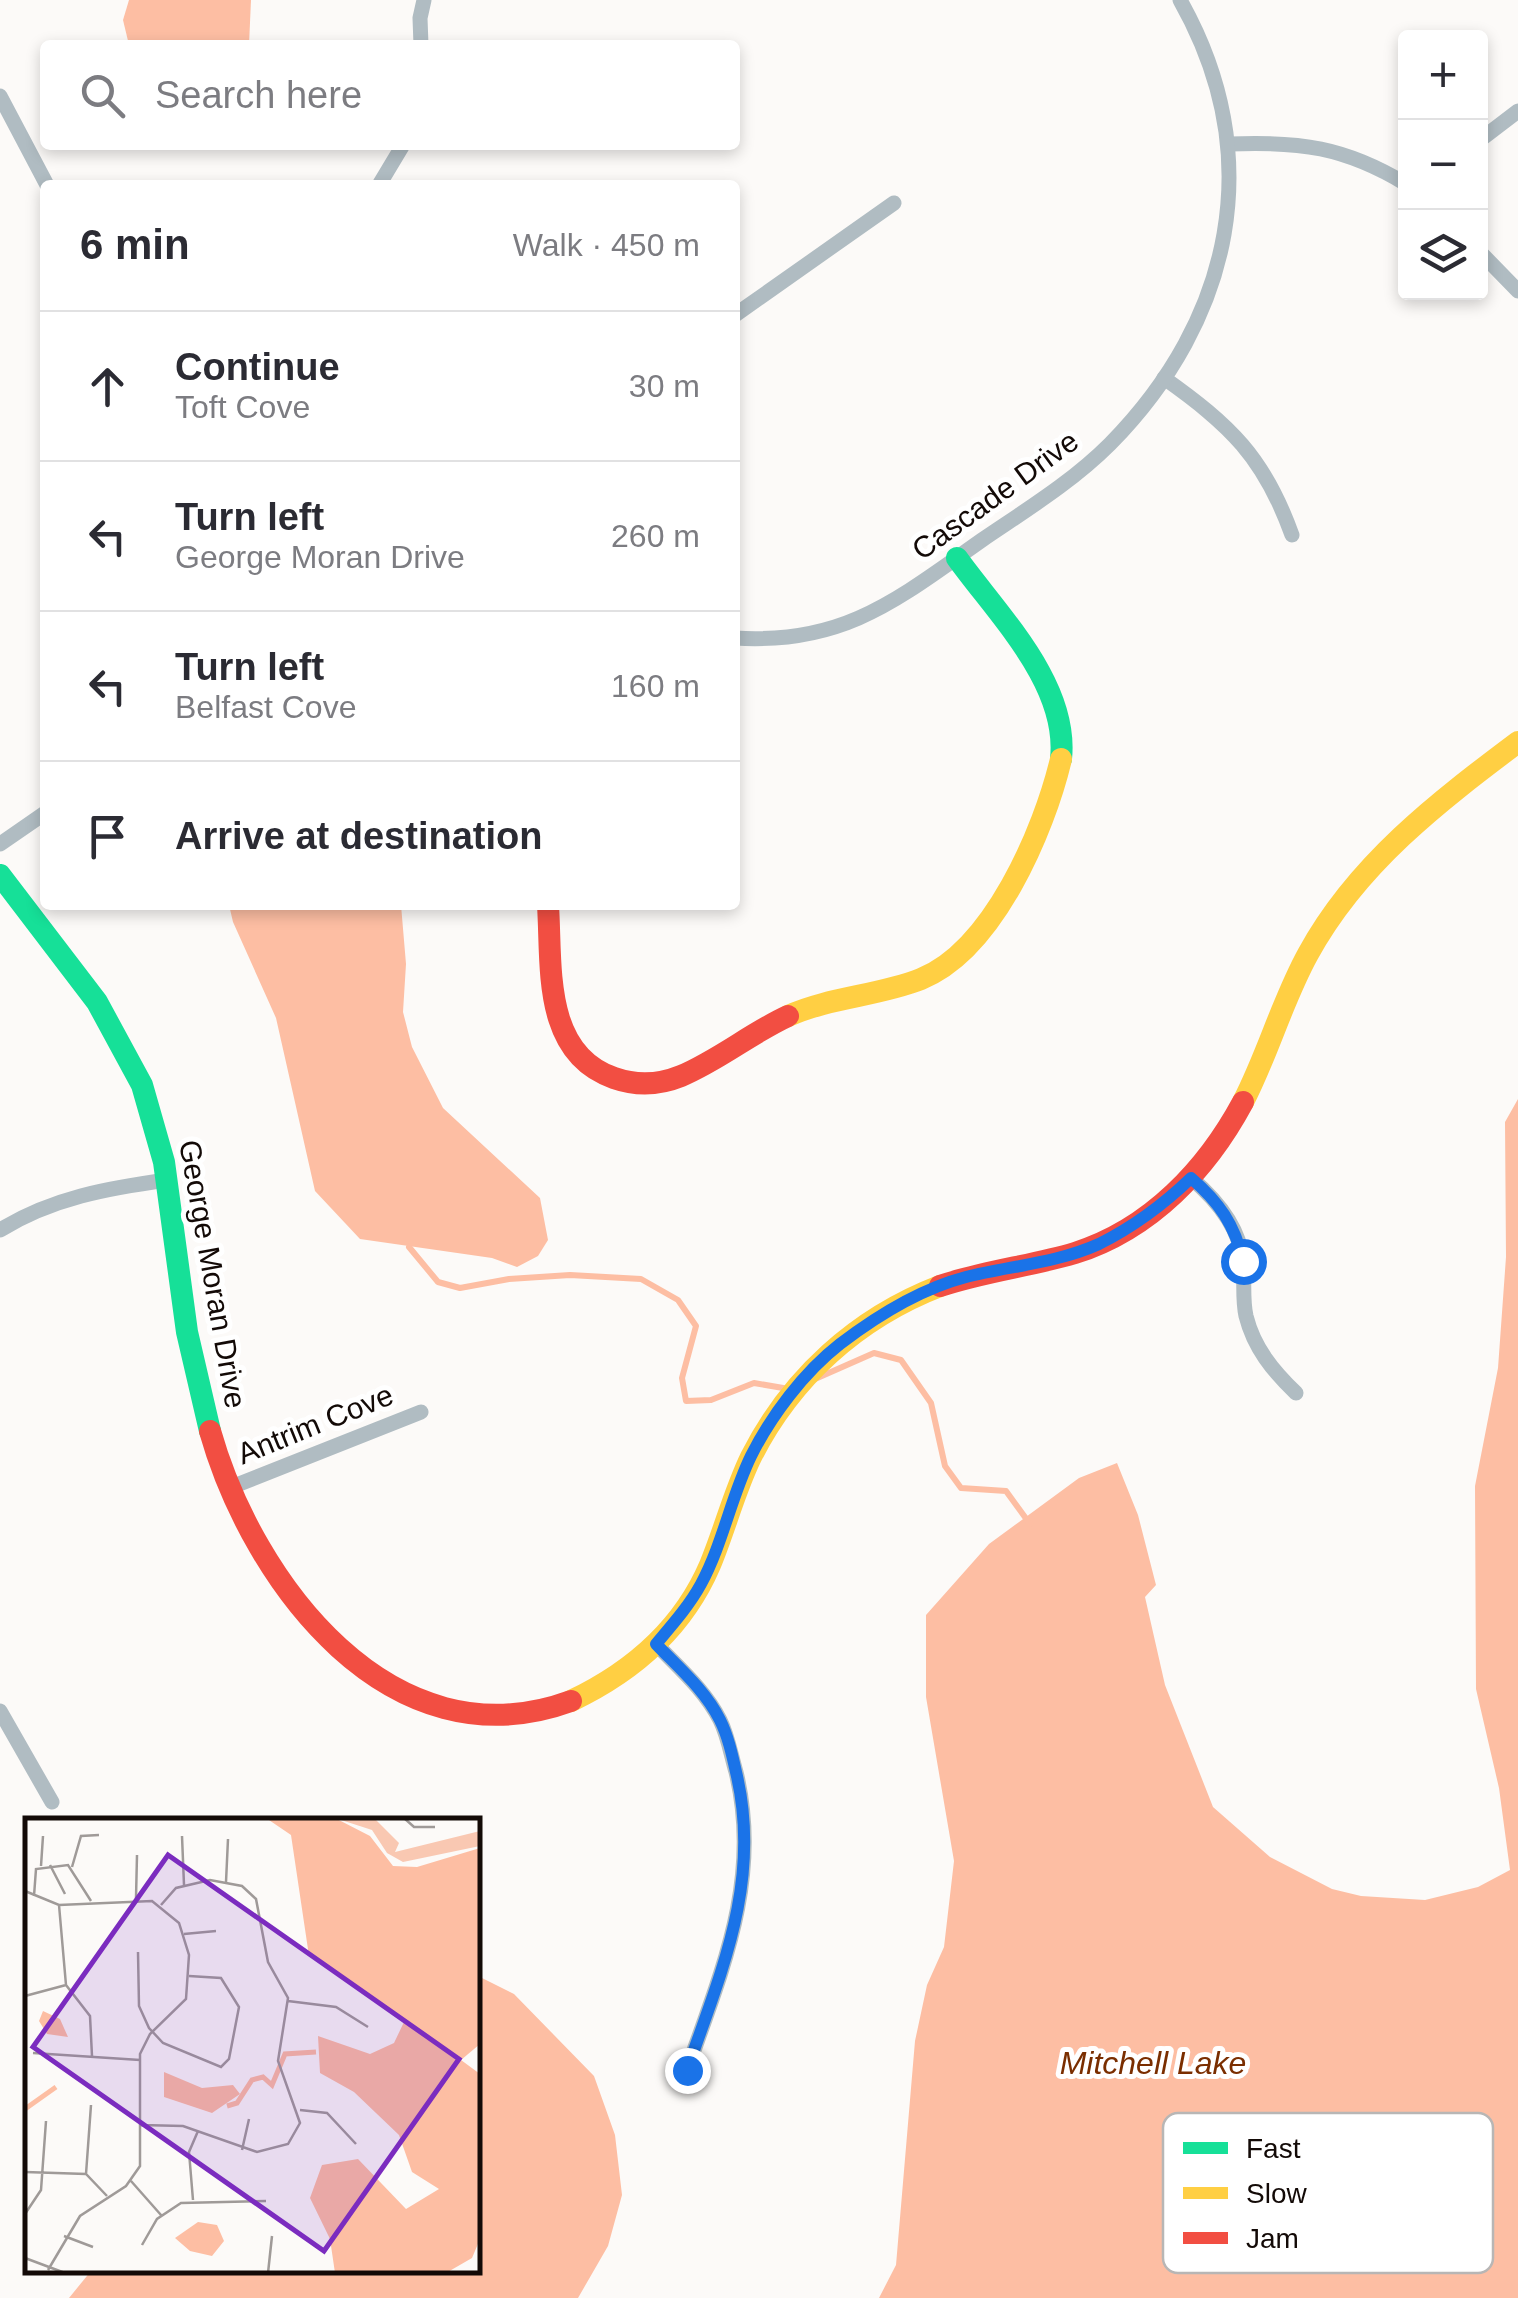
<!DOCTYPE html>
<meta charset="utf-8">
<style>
:root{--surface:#fff;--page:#f2f2f3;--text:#2b2b33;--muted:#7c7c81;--line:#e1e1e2}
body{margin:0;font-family:Helvetica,sans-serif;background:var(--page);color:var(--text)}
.controls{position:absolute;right:30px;top:30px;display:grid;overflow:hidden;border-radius:10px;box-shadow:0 5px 15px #0003}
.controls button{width:90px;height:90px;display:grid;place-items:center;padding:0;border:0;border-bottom:2px solid var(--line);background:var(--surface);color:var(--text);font:50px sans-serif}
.stop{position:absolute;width:30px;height:30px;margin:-22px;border:8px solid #1a73e8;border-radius:50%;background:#fff}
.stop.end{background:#1a73e8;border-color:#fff;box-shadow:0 2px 10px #0008}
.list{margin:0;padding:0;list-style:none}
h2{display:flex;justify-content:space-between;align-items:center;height:130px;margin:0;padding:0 40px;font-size:42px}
h2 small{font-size:32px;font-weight:400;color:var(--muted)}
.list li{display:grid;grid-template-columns:65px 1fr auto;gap:30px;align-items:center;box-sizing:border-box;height:150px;padding:0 40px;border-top:2px solid var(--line)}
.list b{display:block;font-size:38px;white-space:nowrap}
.list p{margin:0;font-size:32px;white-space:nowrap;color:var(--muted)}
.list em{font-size:32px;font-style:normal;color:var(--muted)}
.icon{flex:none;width:55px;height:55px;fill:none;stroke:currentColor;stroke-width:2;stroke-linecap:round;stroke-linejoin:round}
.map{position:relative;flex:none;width:1518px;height:2298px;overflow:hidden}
.search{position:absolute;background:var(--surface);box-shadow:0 5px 15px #0003;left:40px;top:40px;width:700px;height:110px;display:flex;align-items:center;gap:25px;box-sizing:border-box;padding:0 35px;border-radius:10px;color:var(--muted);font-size:38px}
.panel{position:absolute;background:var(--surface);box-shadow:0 5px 15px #0003;left:40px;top:180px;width:700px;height:730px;border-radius:10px}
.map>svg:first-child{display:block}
.water{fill:#fdbea3}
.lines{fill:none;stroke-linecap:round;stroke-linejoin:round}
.stream{stroke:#fdbea3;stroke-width:6}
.street{stroke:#b0bcc2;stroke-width:15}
.fast{stroke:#16e098;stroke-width:22}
.slow{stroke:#ffcf43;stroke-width:22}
.jam{stroke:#f24e42;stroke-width:22}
.route{stroke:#1a73e8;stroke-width:12}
.labels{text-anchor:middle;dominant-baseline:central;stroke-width:10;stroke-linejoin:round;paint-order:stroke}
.street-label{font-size:30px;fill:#130a07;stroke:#fff}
.water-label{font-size:32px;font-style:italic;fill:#7a2e00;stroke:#fff}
.inset-river{fill:none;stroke:#fdbea3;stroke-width:5}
.inset-road{fill:none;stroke:#9f9a98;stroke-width:2.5}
.view{fill:#7b2cbf;fill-opacity:0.15;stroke:#7b2cbf;stroke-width:5}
.inset-edge{fill:none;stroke:#130a07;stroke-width:5}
.key{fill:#fff;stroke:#b8b6b5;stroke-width:2.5}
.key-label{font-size:28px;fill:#130a07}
</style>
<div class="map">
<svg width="1518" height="2298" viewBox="0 0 1518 2298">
<rect width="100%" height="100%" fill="#fcfaf8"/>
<g class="water">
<polygon points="129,0 251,0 249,45 129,45 123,20"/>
<polygon points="229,905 401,905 406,964 403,1012 412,1047 443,1108 540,1198 548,1240 538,1256 517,1267 492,1258 360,1239 315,1191 276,1018 233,922"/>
<polygon points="1518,1099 1518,2298 879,2298 896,2265 915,2041 927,1985 944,1947 954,1861 926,1697 926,1615 989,1544 1079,1478 1117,1463 1138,1515 1156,1585 1145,1597 1165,1685 1213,1807 1270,1857 1332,1889 1361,1896 1425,1900 1478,1887 1510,1870 1499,1788 1476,1689 1475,1486 1498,1368 1506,1257 1505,1122"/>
<polygon points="478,1976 514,1994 594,2076 615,2135 622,2195 608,2246 578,2298 69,2298 91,2271 478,2270"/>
</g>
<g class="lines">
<g class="stream">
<polyline points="409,1247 438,1282 460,1288 509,1279 570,1275 641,1279 678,1300 696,1326 682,1378 686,1401 711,1400 754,1383 789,1389"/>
<polyline points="815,1379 874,1353 901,1360 931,1403 945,1466 961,1488 1006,1491 1030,1524"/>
</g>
<g class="street">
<polyline points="421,45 420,18 424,0"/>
<polyline points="0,96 47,185"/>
<polyline points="1480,140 1518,111"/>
<path d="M 1229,144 C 1299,141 1345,147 1406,184"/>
<polyline points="379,185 403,145"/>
<polyline points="1480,252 1518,291"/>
<polyline points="735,315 894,203"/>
<path d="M 1164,378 C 1230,425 1264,457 1292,535"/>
<path d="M 735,638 C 844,645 898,599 982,540 C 1026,510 1072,482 1110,444 C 1233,319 1268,156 1180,0"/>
<polyline points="0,844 45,813"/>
<path d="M 1191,1178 C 1217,1200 1240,1227 1243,1262 C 1245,1280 1242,1298 1246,1316 C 1254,1348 1273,1371 1296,1393"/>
<path d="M 0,1230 C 52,1198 108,1188 168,1180"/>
<polyline points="229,1488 421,1412"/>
<path d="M 656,1644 C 679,1668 705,1690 720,1720 C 728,1736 731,1755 736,1772 C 762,1879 722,1970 687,2070"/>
<polyline points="0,1711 52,1802"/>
</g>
<g class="fast">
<path d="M 957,558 C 998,615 1069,684 1061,759"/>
<polyline points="0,875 97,1002 142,1085 164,1162 187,1332 210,1431"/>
</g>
<g class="slow">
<path d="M 788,1016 C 830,997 878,996 921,979 C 993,950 1044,831 1061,759"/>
<path d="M 1243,1102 C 1268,1054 1282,1001 1308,954 C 1357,864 1438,802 1518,742"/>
<path d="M 571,1701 C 632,1672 683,1628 710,1565 C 725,1529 734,1492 751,1457 C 791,1378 857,1318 940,1286"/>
</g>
<g class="jam">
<path d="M 548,905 C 552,966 542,1053 614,1078 C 637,1086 659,1085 681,1076 C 719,1060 751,1033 788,1016"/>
<path d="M 940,1286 C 985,1271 1031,1266 1075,1253 C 1151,1229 1207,1169 1243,1102"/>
<path d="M 210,1431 C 253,1583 391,1767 571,1701"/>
</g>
</g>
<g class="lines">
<path class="route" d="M 687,2070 C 722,1970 762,1879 736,1772 C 732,1754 728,1736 720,1720 C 705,1690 679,1668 656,1644 C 672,1625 689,1606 701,1584 C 723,1543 731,1497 751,1456 C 771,1416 804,1372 840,1344 C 878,1315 920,1289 966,1277 C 1010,1266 1057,1263 1099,1244 C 1133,1227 1164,1204 1191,1178 C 1219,1202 1235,1225 1243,1261"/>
</g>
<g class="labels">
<g class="street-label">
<text transform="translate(995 495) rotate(-36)">Cascade Drive</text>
<text transform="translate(213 1274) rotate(80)">George Moran Drive</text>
<text transform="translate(315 1424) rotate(-22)">Antrim Cove</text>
</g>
<g class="water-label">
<text x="1153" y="2063">Mitchell Lake</text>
</g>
</g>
<g transform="translate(25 1818)">
<rect width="455" height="455" fill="#fcfaf8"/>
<path d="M 349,0 L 374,25 L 370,34 L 455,13 L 455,28 L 378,44 L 362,35 L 347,12 L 313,1 Z" fill="#f9c8b2"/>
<path d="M 241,0 L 310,0 L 345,18 L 368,48 L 392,49 L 455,30 L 455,226 L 436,242 L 455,256 L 455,421 L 447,440 L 421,455 L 310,455 L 305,421 L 285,380 L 297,347 L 333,341 L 381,391 L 414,371 L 387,354 L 374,317 L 329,274 L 295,255 L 293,218 L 345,236 L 369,225 L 379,204 L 284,138 L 266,17 ZM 18,193 L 35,201 L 43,219 L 22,216 L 14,203 ZM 139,254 L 177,270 L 208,267 L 215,276 L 187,295 L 139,279 ZM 173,404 L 192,407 L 199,423 L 187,438 L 165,433 L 150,420 Z" fill="#fdbea3"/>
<path class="inset-river" d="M 202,288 L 212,285 L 227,262 L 238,259 L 247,267 L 260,236 L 291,234M 0,291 L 31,269"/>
<path class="inset-road" d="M 379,0 L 389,9 L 410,9M 157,18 L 159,67M 25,47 L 40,76M 16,48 L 18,18M 47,49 L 56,18 L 74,17M 201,64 L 203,21M 0,73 L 34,87 L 127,83 L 154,105 L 164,137 L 161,181 L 125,216 L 115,236 L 115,348 L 101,368 L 55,398 L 23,452M 9,78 L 11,51 L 43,47 L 66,83M 111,80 L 112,37M 34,87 L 41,167 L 65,198 L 67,238M 159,116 L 191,113M 113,134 L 114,188 L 124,210 L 138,225 L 196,249 L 204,241 L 214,189 L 196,160 L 164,158M 0,178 L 41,167M 263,183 L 311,189 L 343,209M 8,235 L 115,242M 275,292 L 302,295 L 331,326M 116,307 L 158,308 L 232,334 L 263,326 L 275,305 L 253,243 L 263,180 L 243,144 L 231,81 L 217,68 L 185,62 L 151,70 L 136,87M 217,332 L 224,301M 0,354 L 61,356 L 82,378M 61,356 L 66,287M 106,363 L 136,397M 168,382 L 164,334 L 173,313M 0,396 L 16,372 L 21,303M 39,418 L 68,429M 117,427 L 132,401 L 156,385 L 241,383M 0,440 L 40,455M 243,455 L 247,418"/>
<path class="view" d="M 143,37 L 434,241 L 299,433 L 8,229 Z"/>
<rect width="455" height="455" class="inset-edge"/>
</g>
<rect x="1163" y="2113" width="330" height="160" rx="15" class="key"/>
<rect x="1183" y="2142" width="45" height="12" fill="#16e098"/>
<rect x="1183" y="2187" width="45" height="12" fill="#ffcf43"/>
<rect x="1183" y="2232" width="45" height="12" fill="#f24e42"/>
<g class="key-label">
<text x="1246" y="2158">Fast</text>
<text x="1246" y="2203">Slow</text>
<text x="1246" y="2248">Jam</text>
</g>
</svg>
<div class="controls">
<button>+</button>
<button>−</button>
<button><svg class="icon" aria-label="layers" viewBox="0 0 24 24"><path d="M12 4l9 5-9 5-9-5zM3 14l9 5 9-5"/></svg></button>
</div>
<div class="stop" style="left:1243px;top:1261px"></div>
<div class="stop end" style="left:687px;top:2070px"></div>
<div class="search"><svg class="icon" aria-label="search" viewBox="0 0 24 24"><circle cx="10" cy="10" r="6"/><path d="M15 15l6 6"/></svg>Search here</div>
<section class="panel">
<h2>6 min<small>Walk · 450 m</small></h2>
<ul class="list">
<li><svg class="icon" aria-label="ahead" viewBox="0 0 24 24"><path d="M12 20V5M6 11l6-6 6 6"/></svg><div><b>Continue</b><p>Toft Cove</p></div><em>30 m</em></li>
<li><svg class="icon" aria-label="left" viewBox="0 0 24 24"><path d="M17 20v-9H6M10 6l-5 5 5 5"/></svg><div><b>Turn left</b><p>George Moran Drive</p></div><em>260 m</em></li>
<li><svg class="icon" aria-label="left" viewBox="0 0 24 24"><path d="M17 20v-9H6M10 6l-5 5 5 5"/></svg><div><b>Turn left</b><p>Belfast Cove</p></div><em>160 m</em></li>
<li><svg class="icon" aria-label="arrive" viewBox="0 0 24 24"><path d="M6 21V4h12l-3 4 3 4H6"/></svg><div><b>Arrive at destination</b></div></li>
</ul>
</section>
</div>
